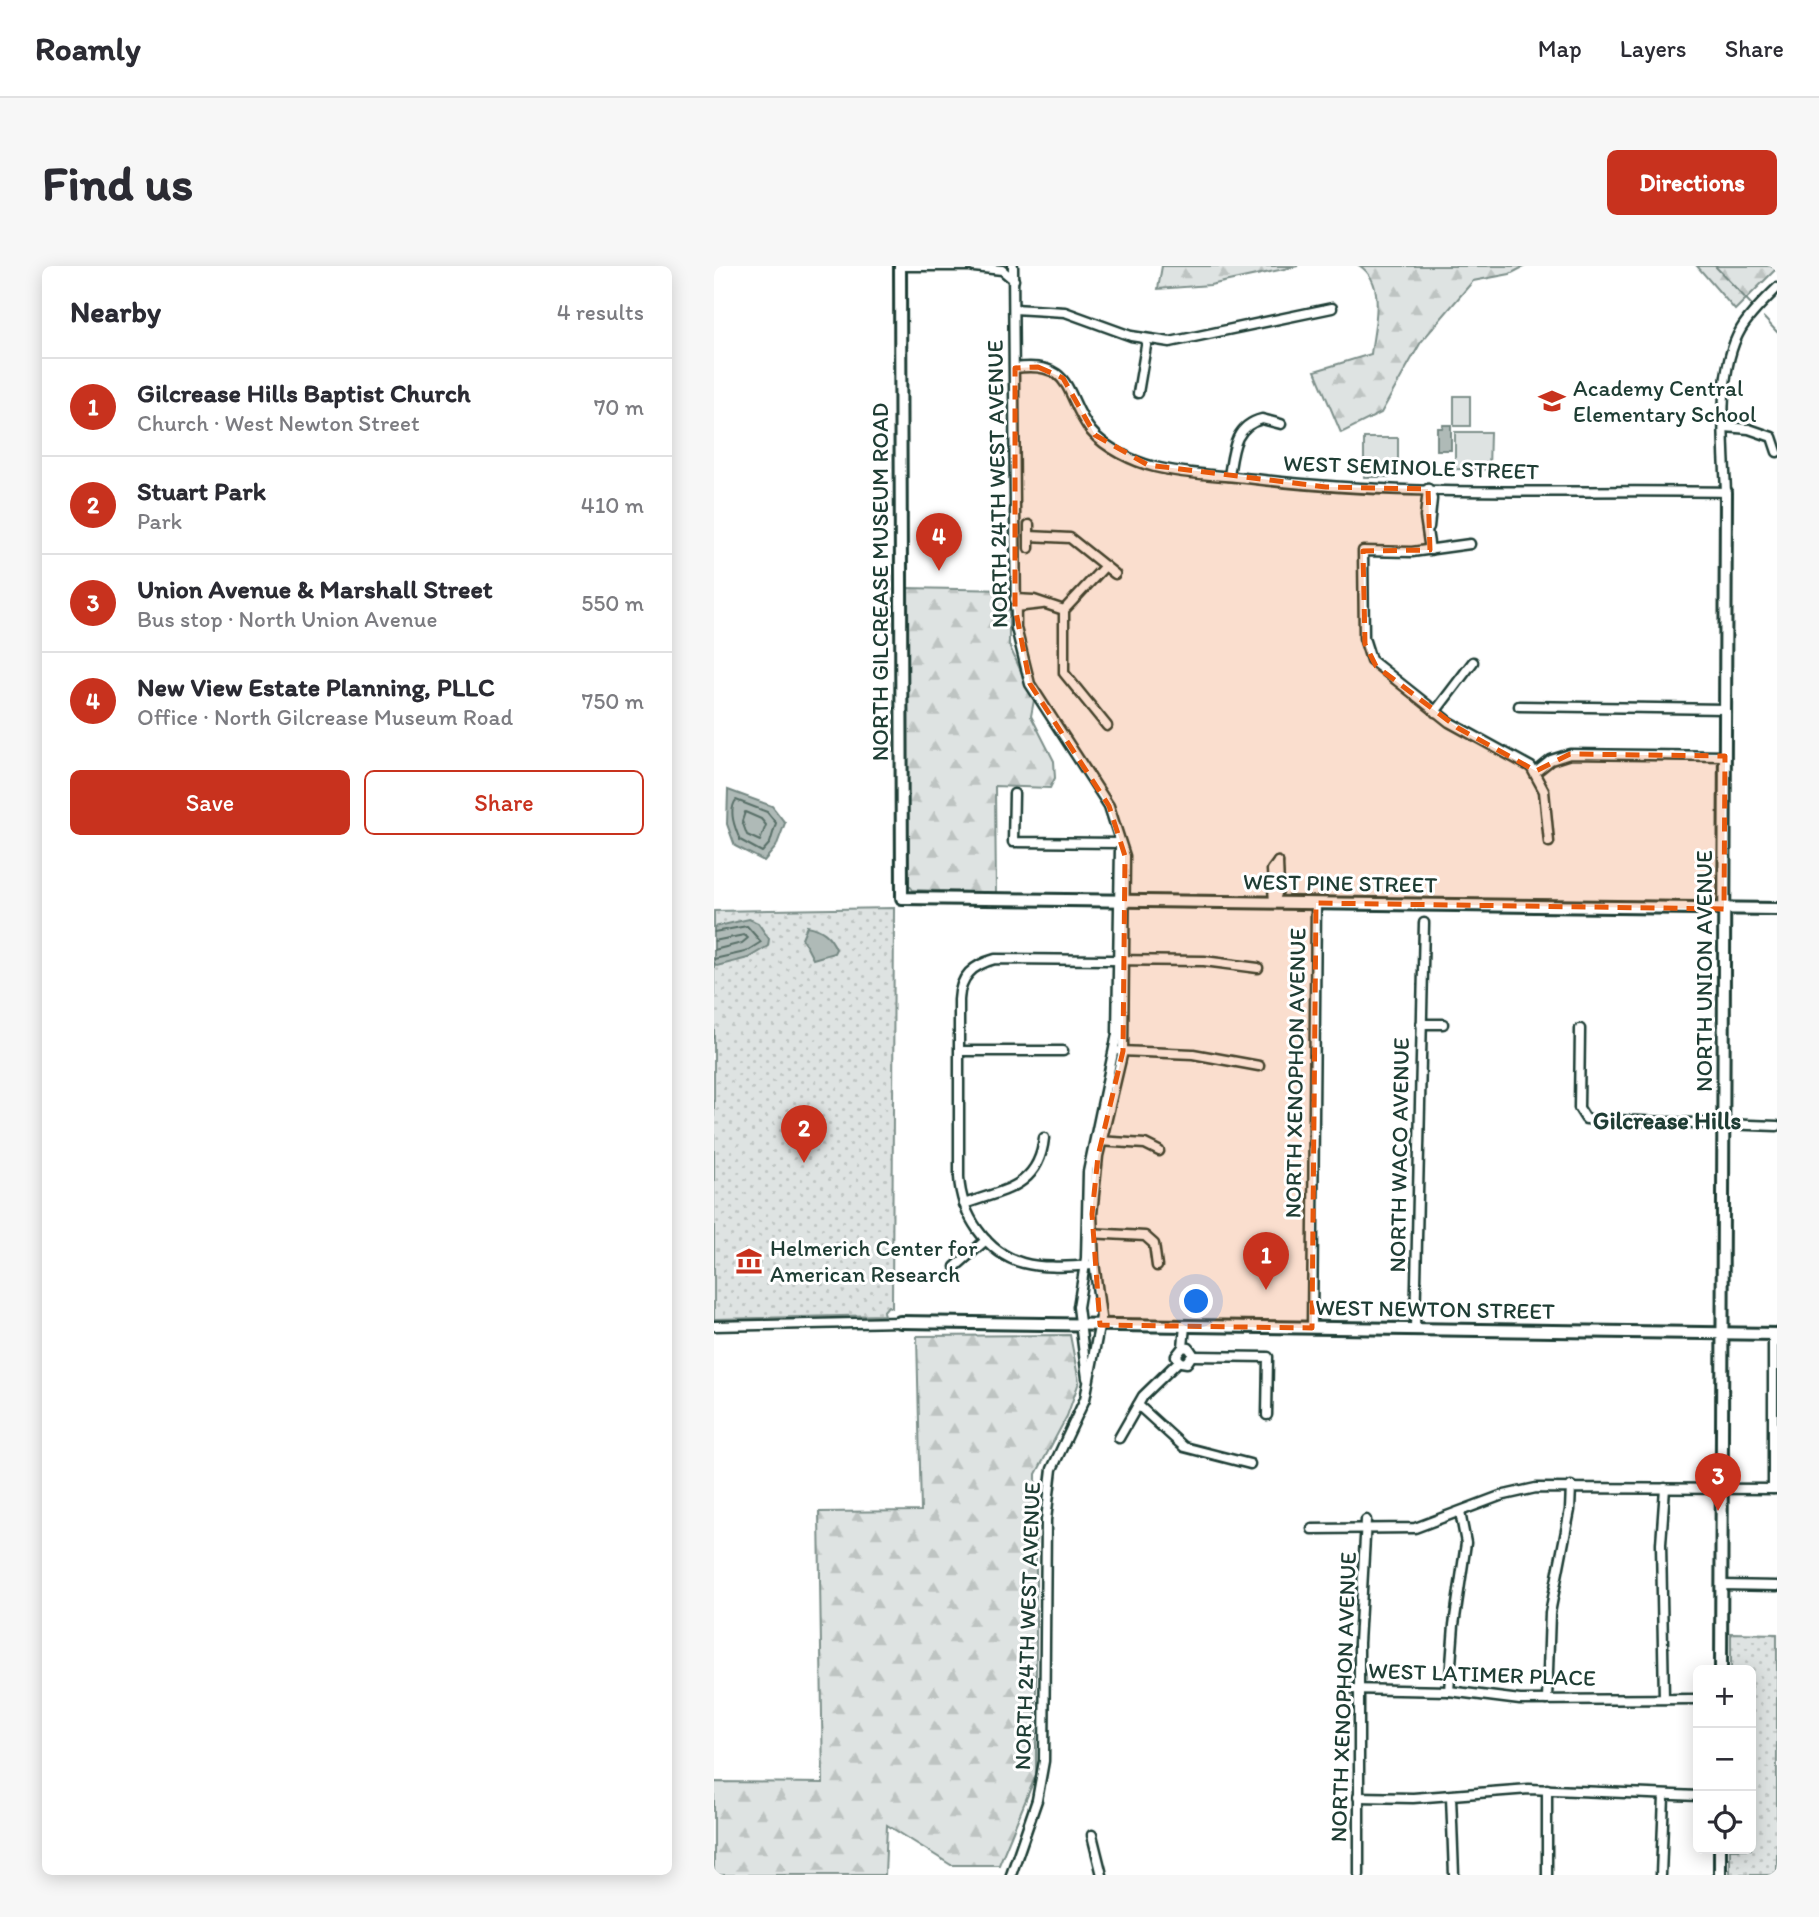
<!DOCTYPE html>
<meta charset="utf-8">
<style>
:root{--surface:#fff;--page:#f7f7f7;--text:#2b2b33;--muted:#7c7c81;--line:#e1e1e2;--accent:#c8321e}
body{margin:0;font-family:Itim,sans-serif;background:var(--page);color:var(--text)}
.controls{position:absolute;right:21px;bottom:21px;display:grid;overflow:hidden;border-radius:10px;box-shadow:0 4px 18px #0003}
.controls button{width:63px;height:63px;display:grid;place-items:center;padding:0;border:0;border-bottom:2px solid var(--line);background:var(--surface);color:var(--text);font:35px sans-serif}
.you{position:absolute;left:483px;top:1036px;width:24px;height:24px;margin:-18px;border:5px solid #fff;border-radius:50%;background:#1a73e8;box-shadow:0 0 0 10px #1a73e833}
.badge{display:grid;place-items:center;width:46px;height:46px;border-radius:50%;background:var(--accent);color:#fff;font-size:23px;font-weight:700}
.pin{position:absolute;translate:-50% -58px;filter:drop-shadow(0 2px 4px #0008)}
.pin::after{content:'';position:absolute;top:37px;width:24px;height:21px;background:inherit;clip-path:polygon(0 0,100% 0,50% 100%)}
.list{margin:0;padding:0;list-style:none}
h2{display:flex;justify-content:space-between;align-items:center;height:91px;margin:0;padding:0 28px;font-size:30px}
h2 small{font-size:23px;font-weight:400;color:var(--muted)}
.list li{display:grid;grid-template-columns:46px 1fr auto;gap:21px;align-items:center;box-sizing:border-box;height:98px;padding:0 28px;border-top:2px solid var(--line)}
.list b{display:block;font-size:26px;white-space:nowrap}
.list p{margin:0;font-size:23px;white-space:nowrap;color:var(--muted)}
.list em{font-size:23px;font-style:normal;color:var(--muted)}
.actions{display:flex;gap:14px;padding:21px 28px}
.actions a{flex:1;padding:16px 0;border:2px solid var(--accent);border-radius:10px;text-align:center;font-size:24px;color:var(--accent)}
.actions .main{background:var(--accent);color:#fff}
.icon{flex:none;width:38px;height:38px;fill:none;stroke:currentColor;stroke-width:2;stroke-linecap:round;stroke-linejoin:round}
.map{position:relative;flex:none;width:1063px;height:1609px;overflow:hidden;border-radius:10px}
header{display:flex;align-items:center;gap:42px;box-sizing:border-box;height:98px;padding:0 35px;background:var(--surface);border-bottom:2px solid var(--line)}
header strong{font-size:33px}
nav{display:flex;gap:38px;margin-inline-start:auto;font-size:24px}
.intro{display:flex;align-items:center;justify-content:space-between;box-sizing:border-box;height:168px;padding:0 42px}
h1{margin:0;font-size:49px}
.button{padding:18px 32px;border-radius:10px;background:var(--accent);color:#fff;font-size:24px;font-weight:700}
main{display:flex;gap:42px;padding:0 42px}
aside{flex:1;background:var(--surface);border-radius:10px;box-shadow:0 4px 18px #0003}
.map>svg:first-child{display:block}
.grass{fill:url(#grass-dots);stroke:#7e908b;stroke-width:2}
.forest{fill:url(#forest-firs);stroke:#7e908b;stroke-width:2}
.pitch{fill:#dee3e2;stroke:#7e908b;stroke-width:2}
.water{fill:#afbab7;stroke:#758883;stroke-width:2}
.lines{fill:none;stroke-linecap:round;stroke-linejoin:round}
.shore{stroke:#596f68;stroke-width:2}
.stream{stroke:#758883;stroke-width:2}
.minor-casing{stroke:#1f3d34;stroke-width:13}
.tertiary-casing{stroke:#1f3d34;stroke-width:16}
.minor{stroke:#fff;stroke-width:8}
.tertiary{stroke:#fff;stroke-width:10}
.marked{fill:#e8590c;fill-opacity:0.2;stroke:#e8590c;stroke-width:5;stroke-dasharray:14 9;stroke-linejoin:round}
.labels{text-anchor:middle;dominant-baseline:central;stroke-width:6;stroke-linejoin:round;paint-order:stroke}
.poi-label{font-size:23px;fill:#1f3d34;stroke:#fff;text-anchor:start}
.street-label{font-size:23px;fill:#1f3d34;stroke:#fff}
.neighbourhood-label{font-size:24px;font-weight:bold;fill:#1f3d34;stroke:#fff}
</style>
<header>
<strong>Roamly</strong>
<nav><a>Map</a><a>Layers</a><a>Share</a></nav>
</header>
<div class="intro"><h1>Find us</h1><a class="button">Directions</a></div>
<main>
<aside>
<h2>Nearby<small>4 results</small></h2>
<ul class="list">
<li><span class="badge">1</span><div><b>Gilcrease Hills Baptist Church</b><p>Church · West Newton Street</p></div><em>70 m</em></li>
<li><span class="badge">2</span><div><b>Stuart Park</b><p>Park</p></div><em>410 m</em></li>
<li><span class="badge">3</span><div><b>Union Avenue &amp; Marshall Street</b><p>Bus stop · North Union Avenue</p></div><em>550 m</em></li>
<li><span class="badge">4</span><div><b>New View Estate Planning, PLLC</b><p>Office · North Gilcrease Museum Road</p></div><em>750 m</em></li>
</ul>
<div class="actions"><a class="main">Save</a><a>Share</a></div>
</aside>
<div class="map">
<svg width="1063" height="1609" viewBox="0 0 1063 1609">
<defs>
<pattern id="grass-dots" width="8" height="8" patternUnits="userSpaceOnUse" patternTransform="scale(1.75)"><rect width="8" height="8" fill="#dee3e2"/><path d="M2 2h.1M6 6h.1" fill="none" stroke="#bec4c2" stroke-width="1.8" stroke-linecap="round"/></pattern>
<pattern id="forest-firs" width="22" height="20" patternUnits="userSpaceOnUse" patternTransform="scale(1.75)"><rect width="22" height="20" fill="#dee3e2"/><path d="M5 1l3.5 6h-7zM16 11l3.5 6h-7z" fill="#bec4c2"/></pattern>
</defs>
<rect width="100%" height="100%" fill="#fff"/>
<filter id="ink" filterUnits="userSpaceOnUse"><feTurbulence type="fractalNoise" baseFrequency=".0143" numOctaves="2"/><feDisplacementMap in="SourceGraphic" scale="14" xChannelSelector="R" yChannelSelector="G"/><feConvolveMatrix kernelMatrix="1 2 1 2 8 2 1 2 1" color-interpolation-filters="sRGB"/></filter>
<g filter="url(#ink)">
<g class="grass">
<polygon points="180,642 178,1042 174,1040 169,1046 170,1049 0,1053 0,645"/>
<polygon points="1017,1367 1063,1368 1063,1609 1016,1609 1016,1583 1037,1583 1037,1404 1017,1404"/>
</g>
<g class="forest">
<polygon points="448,0 584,0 496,19 444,23"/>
<path d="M 646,0 L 811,0 L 796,8 L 759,15 L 707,76 L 667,147 L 627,167 L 601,105 L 657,88 C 660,60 673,18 646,0 Z"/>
<polygon points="983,0 1063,0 1063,2 1021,44"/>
<polygon points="192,322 295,324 295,379 320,434 317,450 340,495 341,512 336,522 281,520 282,627 199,624 191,614"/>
<polygon points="356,1069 365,1116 353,1150 322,1208 322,1509 285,1599 237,1599 173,1559 171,1609 0,1609 0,1516 109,1517 105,1246 207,1245 203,1070"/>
</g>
<g class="pitch">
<rect x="740" y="130" width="16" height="30"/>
<polygon points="741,166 776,166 775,204 741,203"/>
<rect x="650" y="172" width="34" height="39"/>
</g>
<g class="water">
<polygon points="729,159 737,159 737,184 723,184 723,162 728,162"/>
<polygon points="14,524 58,540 71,557 62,581 50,595 21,580 13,558"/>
<polygon points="35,653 44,657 55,673 54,680 34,692 3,700 0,697 0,661"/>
<path d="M 93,660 C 108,663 116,669 122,683 L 120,687 L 99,693 L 88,672 Z"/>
</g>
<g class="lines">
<g class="shore">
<path d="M 22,534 L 53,546 L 62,557 L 56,577 L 48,586 L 26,574 C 21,562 14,545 22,534 Z"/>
<polygon points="31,546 47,553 52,559 46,575 33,569 28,555"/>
<polyline points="0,666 33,660 47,676 31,686 0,693"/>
<polyline points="0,675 30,669 34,672 28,677 0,684"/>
</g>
<g class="stream">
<polyline points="1001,0 1037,38"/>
<polyline points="1050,52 1063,66"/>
</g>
<g class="minor-casing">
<g id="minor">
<polyline points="186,0 263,0"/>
<polyline points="260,1 288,4 300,14"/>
<polyline points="300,43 351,46 417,70 456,76 618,42"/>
<path d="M 301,102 C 361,94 350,130 377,165 C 391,182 420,196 441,201 C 473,209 508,209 541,213 C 697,232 855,223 1012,226 C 1010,178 1002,105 1027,63 C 1036,48 1050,35 1063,22"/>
<polyline points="424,127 433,74"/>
<polyline points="1011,161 1035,163 1058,171 1063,186"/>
<path d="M 515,210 C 519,185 520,160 548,153 L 567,158"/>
<polyline points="714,223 711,251 716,284"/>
<polyline points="714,223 718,233 715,261"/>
<polyline points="315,270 356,272 401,308"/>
<polyline points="756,278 698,286 649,285 650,372 657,394 735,456 817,501 830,525 835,576"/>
<polyline points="315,282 315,259"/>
<polyline points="391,300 350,344 350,407 393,460"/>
<polyline points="301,333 320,334 350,344"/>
<polyline points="301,341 328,338"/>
<polyline points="805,440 1012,443"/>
<polyline points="721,446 759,396"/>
<polyline points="822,506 837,494 856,488 1011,490"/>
<polyline points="300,528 299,576 406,577"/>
<polyline points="561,634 565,621 564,596"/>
<polyline points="560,637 558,604 564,596"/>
<polyline points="707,758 729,758"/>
<polyline points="866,763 865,842 872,853 1063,860"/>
<polyline points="246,785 349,785"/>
<polyline points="406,785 479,788 545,800"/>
<polyline points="384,875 431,878 445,885"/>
<path d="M 250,938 C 290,924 325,921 330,872"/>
<polyline points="374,967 431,970 440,978 443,1000"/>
<path d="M 380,999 C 357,1000 332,1003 309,997 C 272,987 247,948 245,911 L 245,734 C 246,710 259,699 281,693 L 490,695 L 544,702"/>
<polyline points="241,1001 272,974"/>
<polyline points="0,1060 186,1056"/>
<polyline points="598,1062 602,637"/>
<polyline points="701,1063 710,657"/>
<polyline points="469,1081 475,1082 479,1088 473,1097 467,1096 462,1090 469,1081 471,1060"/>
<polyline points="479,1090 554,1091 553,1149"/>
<polyline points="373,1112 364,1041 372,992 374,906 403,768 406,580"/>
<polyline points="424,1139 470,1181 536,1198"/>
<polyline points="405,1172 429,1130 465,1095"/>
<polyline points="1059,1223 1059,1068"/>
<polyline points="598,1263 701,1262 786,1230 822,1222 1063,1223"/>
<polyline points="1007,1319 1063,1320"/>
<polyline points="634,1423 735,1425 806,1434 984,1433"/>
<polyline points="735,1425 740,1359 752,1277 746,1246"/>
<polyline points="950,1432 947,1278 951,1222"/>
<polyline points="833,1434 836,1347 856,1244 857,1220"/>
<polyline points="833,1523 833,1609"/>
<polyline points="737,1530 740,1609"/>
<polyline points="644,1531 699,1532 815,1523 984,1530"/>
<polyline points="378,1569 388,1609"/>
<polyline points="297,1609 323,1534 330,1495 332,1254 338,1203 371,1133 387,1051 380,996 378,948 384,890 409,785 411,590 395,540 316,418 302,362 299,0"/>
<polyline points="645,1609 645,1377 652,1254"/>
<polyline points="947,1609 950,1530"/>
</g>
</g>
<g class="tertiary-casing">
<g id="tertiary">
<polyline points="186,0 188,632 1063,643"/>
<polyline points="186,1056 1063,1068"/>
<polyline points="1007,1404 1012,226"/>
<polyline points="1006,1609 1006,1583"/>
</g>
</g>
<use href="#minor" class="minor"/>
<use href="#tertiary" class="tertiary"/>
</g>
</g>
<path class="marked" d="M 324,101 L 349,112 L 381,169 L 434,199 L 612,221 L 714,223 L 716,284 L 649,285 L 651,378 L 662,400 L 744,462 L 822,505 L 856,488 L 1011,490 L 1010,643 L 602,637 L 598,1062 L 386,1059 L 378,948 L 384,890 L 409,785 L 411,590 L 395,540 L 316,418 L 301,341 L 301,102 Z"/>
<defs>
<g id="school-bare" transform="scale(2.1)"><path d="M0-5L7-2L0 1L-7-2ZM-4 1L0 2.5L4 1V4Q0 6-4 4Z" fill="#c8321e" stroke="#fff" stroke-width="2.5" paint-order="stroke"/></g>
<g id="museum-bare" transform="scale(2.1)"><path d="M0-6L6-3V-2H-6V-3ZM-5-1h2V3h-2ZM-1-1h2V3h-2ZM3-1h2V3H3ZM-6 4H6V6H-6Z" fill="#c8321e" stroke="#fff" stroke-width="2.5" paint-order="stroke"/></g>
</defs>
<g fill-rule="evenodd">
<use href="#school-bare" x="838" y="135"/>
<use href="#museum-bare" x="35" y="995"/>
</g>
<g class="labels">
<g class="poi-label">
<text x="859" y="122">Academy Central<tspan x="859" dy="26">Elementary School</tspan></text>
<text x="56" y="982">Helmerich Center for<tspan x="56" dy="26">American Research</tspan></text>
</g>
<g class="street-label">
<text transform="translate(697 201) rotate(2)">WEST SEMINOLE STREET</text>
<text transform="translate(283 218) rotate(-91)">NORTH 24TH WEST AVENUE</text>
<text transform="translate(166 316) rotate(-90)">NORTH GILCREASE MUSEUM ROAD</text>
<text transform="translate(626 617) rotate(1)">WEST PINE STREET</text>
<text transform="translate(990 705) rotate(-90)">NORTH UNION AVENUE</text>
<text transform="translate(581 807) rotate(-89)">NORTH XENOPHON AVENUE</text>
<text transform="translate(685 889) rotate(-89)">NORTH WACO AVENUE</text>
<text transform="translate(721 1043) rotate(1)">WEST NEWTON STREET</text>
<text transform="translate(313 1360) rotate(-88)">NORTH 24TH WEST AVENUE</text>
<text transform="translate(768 1408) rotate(2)">WEST LATIMER PLACE</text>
<text transform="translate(629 1431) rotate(-88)">NORTH XENOPHON AVENUE</text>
</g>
<g class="neighbourhood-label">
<text x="953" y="854">Gilcrease Hills</text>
</g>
</g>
</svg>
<div class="controls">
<button>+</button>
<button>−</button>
<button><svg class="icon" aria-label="locate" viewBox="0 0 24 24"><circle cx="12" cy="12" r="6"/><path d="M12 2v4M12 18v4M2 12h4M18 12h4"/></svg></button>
</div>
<div class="you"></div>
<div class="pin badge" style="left:552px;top:1024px">1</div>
<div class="pin badge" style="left:90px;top:897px">2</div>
<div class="pin badge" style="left:1004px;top:1245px">3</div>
<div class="pin badge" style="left:225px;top:305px">4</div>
</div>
</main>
